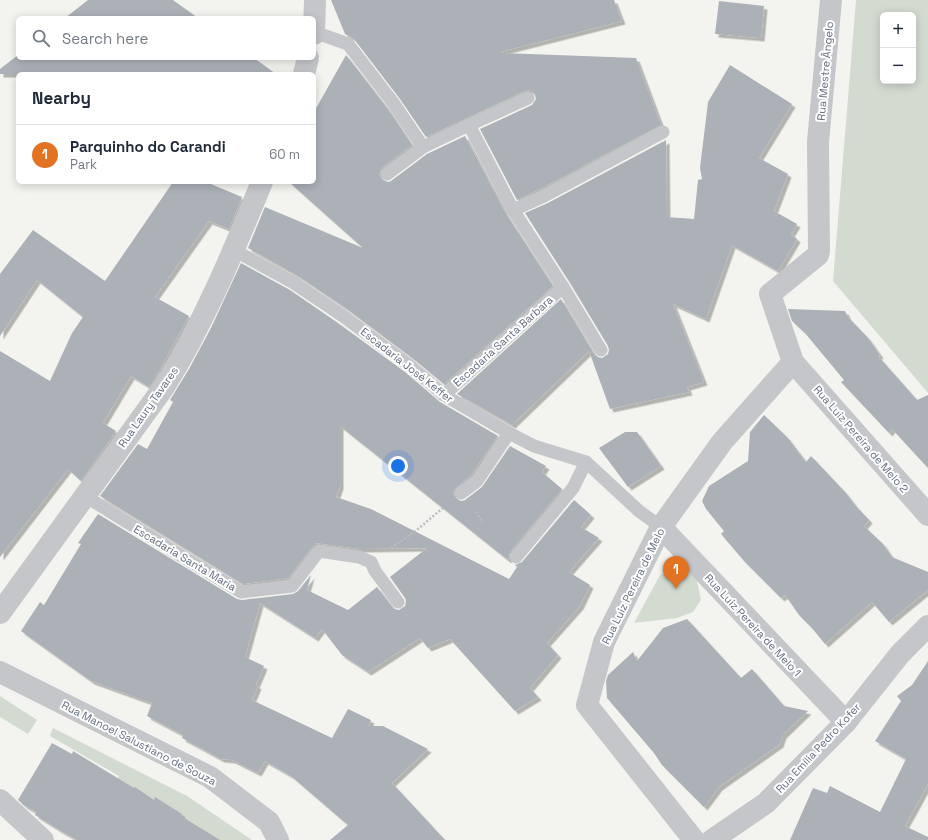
<!DOCTYPE html>
<meta charset="utf-8">
<style>
:root{--surface:#fff;--page:#f2f2f3;--text:#1f2937;--muted:#747a83;--line:#e0e1e3;--accent:#e27322}
body{margin:0;font-family:"Space Grotesk",sans-serif;background:var(--page);color:var(--text)}
.controls{position:absolute;right:12px;top:12px;display:grid;overflow:hidden;border-radius:6px;box-shadow:0 2px 10px #0003}
.controls button{width:36px;height:36px;display:grid;place-items:center;padding:0;border:0;border-bottom:1px solid var(--line);background:var(--surface);color:var(--text);font:20px sans-serif}
.you{position:absolute;left:398px;top:466px;width:14px;height:14px;margin:-10px;border:3px solid #fff;border-radius:50%;background:#1a73e8;box-shadow:0 0 0 6px #1a73e833}
.badge{display:grid;place-items:center;width:26px;height:26px;border-radius:50%;background:var(--accent);color:#fff;font-size:13px;font-weight:700}
.pin{position:absolute;translate:-50% -33px;filter:drop-shadow(0 1px 2px #0008)}
.pin::after{content:'';position:absolute;top:21px;width:14px;height:12px;background:inherit;clip-path:polygon(0 0,100% 0,50% 100%)}
.list{margin:0;padding:0;list-style:none}
h2{display:flex;justify-content:space-between;align-items:center;height:52px;margin:0;padding:0 16px;font-size:17px}
h2 small{font-size:13px;font-weight:400;color:var(--muted)}
.list li{display:grid;grid-template-columns:26px 1fr auto;gap:12px;align-items:center;box-sizing:border-box;height:60px;padding:0 16px;border-top:1px solid var(--line)}
.list b{display:block;font-size:15px;white-space:nowrap}
.list p{margin:0;font-size:13px;white-space:nowrap;color:var(--muted)}
.list em{font-size:13px;font-style:normal;color:var(--muted)}
.icon{flex:none;width:22px;height:22px;fill:none;stroke:currentColor;stroke-width:2;stroke-linecap:round;stroke-linejoin:round}
.map{position:relative;flex:none;width:928px;height:840px;overflow:hidden}
.search{position:absolute;background:var(--surface);box-shadow:0 2px 10px #0003;left:16px;top:16px;width:300px;height:44px;display:flex;align-items:center;gap:10px;box-sizing:border-box;padding:0 14px;border-radius:6px;color:var(--muted);font-size:15px}
.panel{position:absolute;background:var(--surface);box-shadow:0 2px 10px #0003;left:16px;top:72px;width:300px;height:112px;border-radius:6px}
.map>svg:first-child{display:block}
.green{fill:#d3dbd1;fill-rule:evenodd}
.building{fill:#acb1b8;filter:url(#shadow)}
.lines{fill:none;stroke-linecap:round;stroke-linejoin:round}
.path{stroke:#bbbcbf;stroke-width:2.5;stroke-dasharray:2 2;stroke-linecap:butt}
.service{stroke:#c4c6ca;stroke-width:13}
.minor{stroke:#c4c6ca;stroke-width:22}
.labels{text-anchor:middle;dominant-baseline:central;stroke-width:4;stroke-linejoin:round;paint-order:stroke}
.street-label{font-size:11px;fill:#636e81;stroke:#fff}
</style>
<div class="map">
<svg width="928" height="840" viewBox="0 0 928 840">
<defs>
<filter id="shadow"><feDropShadow dx="3.5" dy="3.5" stdDeviation="0" flood-color="#0004"/></filter>
</defs>
<rect width="100%" height="100%" fill="#f3f4ef"/>
<g class="green">
<path d="M 856,0 L 928,0 L 928,393 L 833,281 ZM 883,15 L 913,15 L 913,81 L 883,81 Z"/>
<polygon points="680,567 696,577 701,600 693,612 677,618 634,623 660,575"/>
<polygon points="0,696 37,720 28,734 0,717"/>
<polygon points="53,728 187,796 252,840 193,840 85,834 119,776 50,736"/>
</g>
<g class="building">
<polygon points="88,0 173,0 198,18 65,18"/>
<polygon points="331,0 614,0 622,21 500,52 500,53 636,58 661,125 540,189 517,200 480,129 532,105 536,99 535,95 533,92 529,90 525,91 426,137 400,99 354,39 345,34"/>
<polygon points="719,1 764,6 761,38 715,34"/>
<polygon points="18,55 18,58 254,58 276,74 0,74 0,69"/>
<polygon points="346,55 388,109 412,145 382,168 379,175 381,179 388,182 391,181 427,154 465,136 506,214 553,286 444,384 415,360 347,309 298,276 248,248 265,207 363,248 289,182 314,182 314,112"/>
<polygon points="730,65 792,104 759,158 788,174 774,211 797,224 791,234 797,239 778,271 732,245 706,319 673,304 704,382 687,387 689,392 610,409 589,351 512,425 457,394 561,299 594,354 598,357 602,358 608,354 609,350 608,346 570,283 525,213 548,203 666,140 667,217 694,219 698,180 702,179 700,168 708,102"/>
<polygon points="173,182 206,182 242,197 229,229 209,221 155,297 189,316 154,380 149,387 131,376 103,423 116,431 81,481 68,469 0,557 0,351 50,381 72,333 83,317 37,280 0,336 0,274 33,230 105,281"/>
<polygon points="241,263 290,290 338,323 405,372 440,402 498,436 471,475 454,490 453,494 458,500 462,501 465,500 482,487 510,446 546,466 542,472 562,489 510,552 508,560 340,426 340,486 336,497 371,509 509,579 517,567 515,565 522,562 574,500 591,515 581,527 599,538 569,572 590,585 580,606 547,643 558,655 530,688 538,697 515,711 450,639 428,648 420,638 368,672 342,655 322,629 315,638 260,603 245,657 264,666 256,685 258,686 252,700 332,738 348,709 371,720 368,726 383,726 428,749 392,783 445,840 330,840 348,825 291,776 265,761 258,773 232,760 221,759 182,738 183,735 147,716 152,703 91,681 21,631 40,602 44,605 81,544 78,543 98,514 237,599 242,600 293,594 298,591 311,575 307,590 348,610 377,587 394,609 399,610 405,606 406,601 405,598 390,577 427,548 361,549 316,543 313,546 288,578 243,584 100,496 138,444 147,449 173,402 170,400 189,369 211,328"/>
<polygon points="788,309 845,311 848,317 868,338 880,355 878,356 917,400 928,395 928,468 892,429 889,433 841,382 844,380 805,333 792,321"/>
<polygon points="764,415 787,437 806,462 811,456 845,492 855,505 869,520 864,526 883,544 892,557 928,572 928,590 889,622 872,602 825,644 812,628 799,615 785,595 781,598 744,561 721,534 724,531 706,509 702,501 709,486 748,461 750,432"/>
<polygon points="625,432 637,432 661,466 628,487 599,448"/>
<polygon points="687,619 741,678 752,669 784,706 808,711 783,735 780,744 719,787 704,807 662,765 654,753 607,698 606,681 608,675 633,652 637,661 663,628"/>
<polygon points="928,661 928,784 905,826 928,837 928,840 790,840 813,788 827,793 830,786 880,812 906,759 875,741 901,701 897,696 912,685"/>
<polygon points="52,743 72,754 73,751 134,788 135,787 154,800 155,797 182,814 181,816 220,840 77,840 61,831 35,815 36,812 25,806 18,800"/>
</g>
<g class="lines">
<g class="path">
<polyline points="476,512 483,523"/>
<polyline points="391,548 418,529 444,507"/>
</g>
<g class="service">
<polyline points="314,32 348,44 394,104 423,147"/>
<polyline points="469,125 513,210 563,287 601,350"/>
<polyline points="387,174 423,147 469,125 528,98"/>
<polyline points="513,210 544,196 663,132"/>
<polyline points="234,250 294,283 343,316 410,366 444,395 509,433 534,446 586,462 639,511 661,527"/>
<polyline points="444,395 563,287"/>
<polyline points="461,493 477,481 509,433"/>
<polyline points="85,496 180,555 241,592 292,586 319,551 359,557 371,562 375,571 398,602"/>
<polyline points="516,557 573,488 586,462"/>
</g>
<g class="minor">
<polyline points="831,0 818,142 819,251 818,255 770,294 793,362 928,515"/>
<polyline points="314,34 315,0"/>
<polyline points="304,74 308,58"/>
<polyline points="661,527 846,722"/>
<path d="M 0,613 L 164,387 C 204,323 233,252 262,182"/>
<polyline points="0,672 210,777 269,822 278,840"/>
<polyline points="0,800 43,840"/>
<polyline points="694,840 587,705 604,642 661,527 722,442 793,362"/>
<polyline points="712,840 766,803 846,722 900,654 928,626"/>
</g>
</g>
<g class="labels">
<g class="street-label">
<text transform="translate(825 71) rotate(-85)">Rua Mestre Ângelo</text>
<text transform="translate(503 341) rotate(-42)">Escadaria Santa Barbara</text>
<text transform="translate(407 365) rotate(38)">Escadaria José Keffer</text>
<text transform="translate(148 407) rotate(-55)">Rua Laury Tavares</text>
<text transform="translate(861 439) rotate(49)">Rua Luiz Pereira de Melo 2</text>
<text transform="translate(185 558) rotate(31)">Escadaria Santa Maria</text>
<text transform="translate(633 586) rotate(-64)">Rua Luiz Pereira de Melo</text>
<text transform="translate(753 625) rotate(47)">Rua Luiz Pereira de Melo 1</text>
<text transform="translate(139 743) rotate(27)">Rua Manoel Salustiano de Souza</text>
<text transform="translate(818 748) rotate(-47)">Rua Emília Pedro Kofer</text>
</g>
</g>
</svg>
<div class="controls">
<button>+</button>
<button>−</button>
</div>
<div class="you"></div>
<div class="pin badge" style="left:676px;top:589px">1</div>
<div class="search"><svg class="icon" aria-label="search" viewBox="0 0 24 24"><circle cx="10" cy="10" r="6"/><path d="M15 15l6 6"/></svg>Search here</div>
<section class="panel">
<h2>Nearby<small></small></h2>
<ul class="list">
<li><span class="badge">1</span><div><b>Parquinho do Carandi</b><p>Park</p></div><em>60 m</em></li>
</ul>
</section>
</div>
